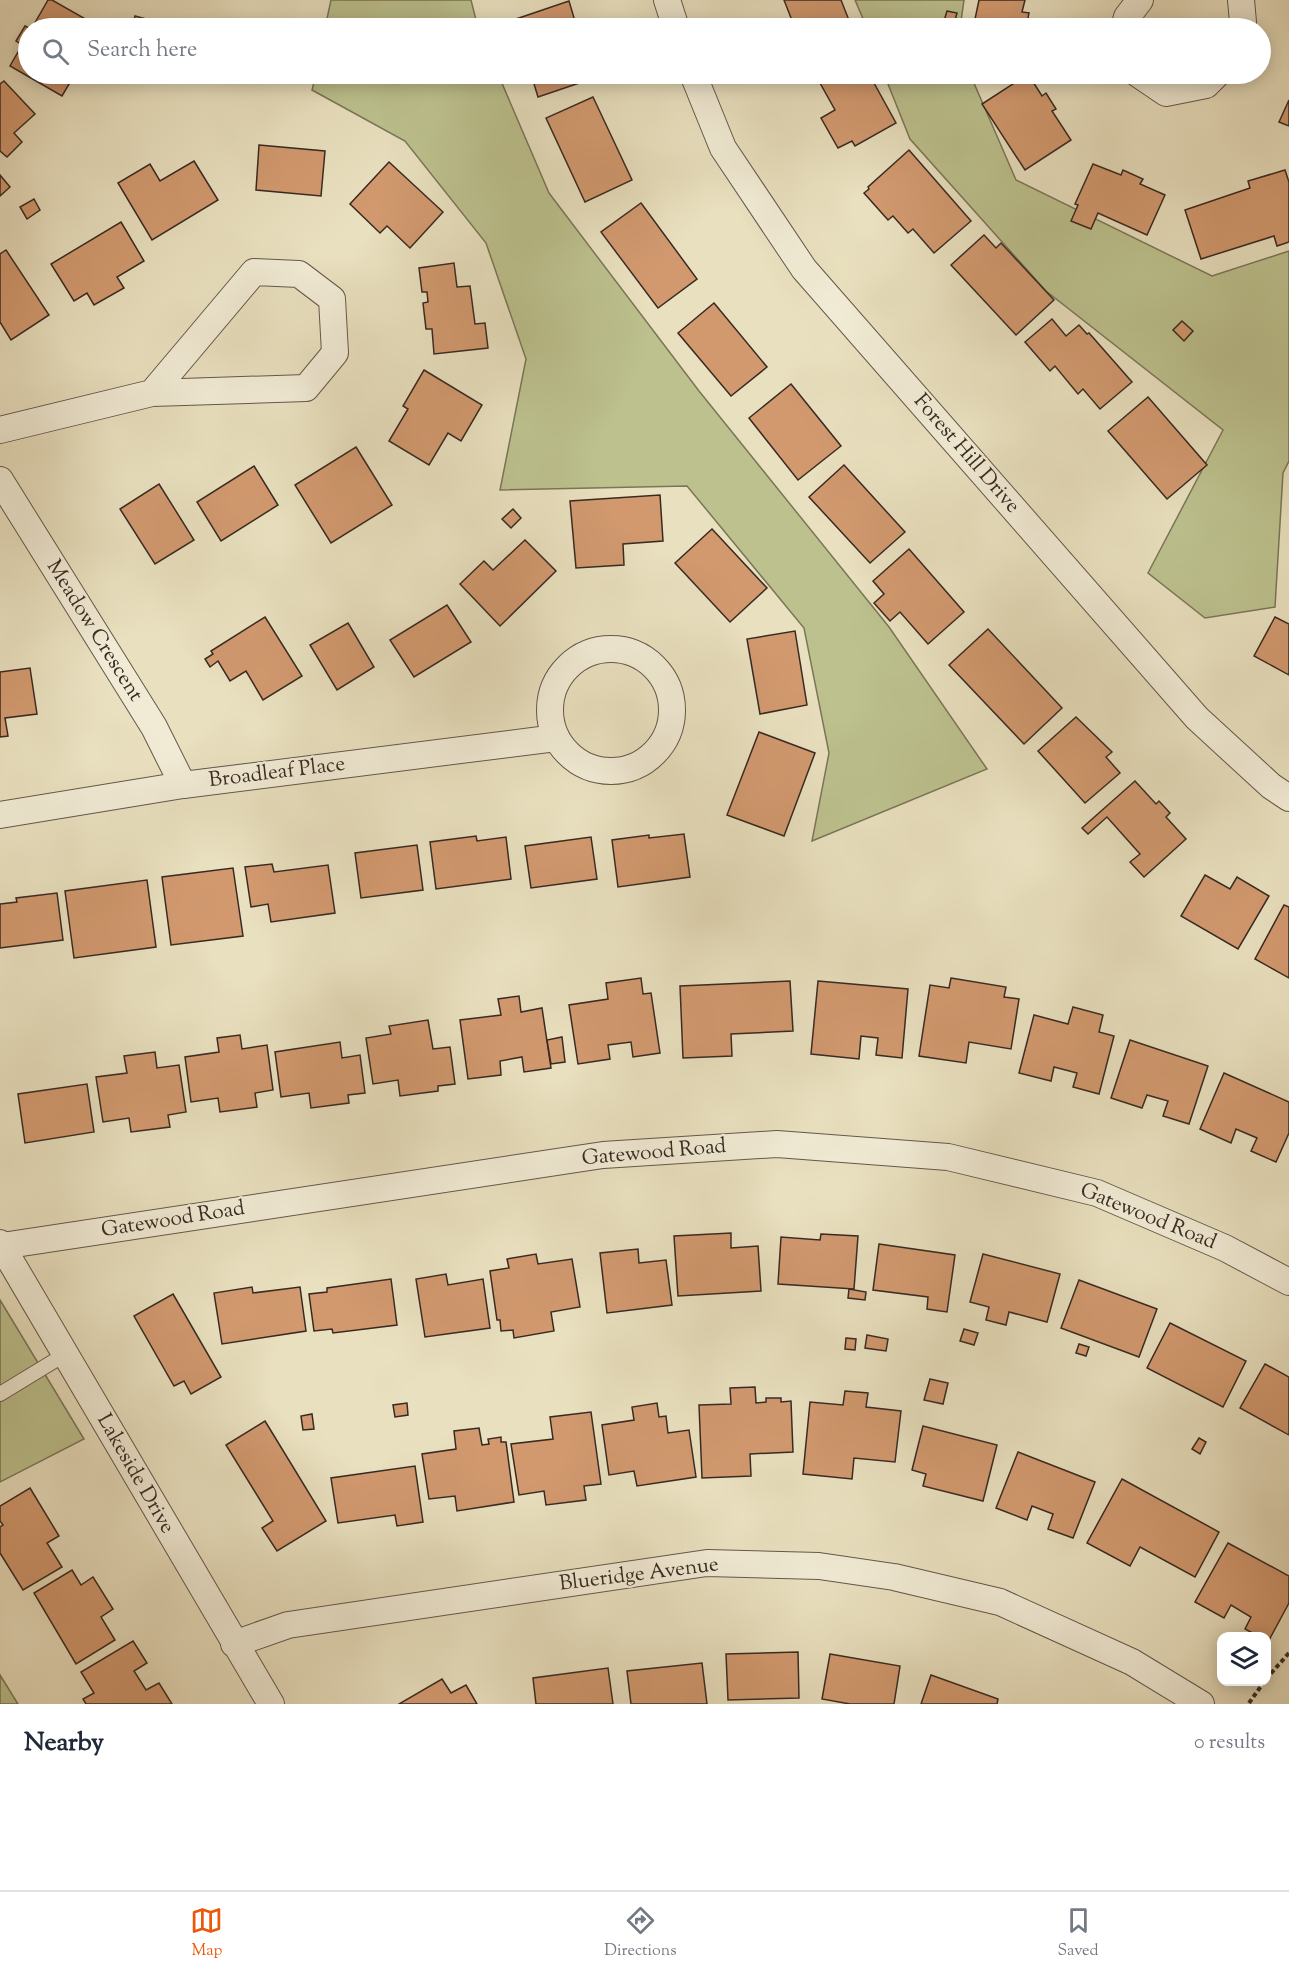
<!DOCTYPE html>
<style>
:root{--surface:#fff;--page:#f6f6f7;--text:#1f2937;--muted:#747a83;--line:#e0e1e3;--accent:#ea580c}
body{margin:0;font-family:"Sorts Mill Goudy",serif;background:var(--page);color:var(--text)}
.controls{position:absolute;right:18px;bottom:18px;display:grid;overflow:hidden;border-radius:12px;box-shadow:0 3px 15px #0003}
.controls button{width:54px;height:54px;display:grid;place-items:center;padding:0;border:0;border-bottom:2px solid var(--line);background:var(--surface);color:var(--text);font:30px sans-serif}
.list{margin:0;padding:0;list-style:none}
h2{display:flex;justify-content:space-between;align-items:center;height:78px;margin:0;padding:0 24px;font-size:26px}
h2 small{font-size:20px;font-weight:400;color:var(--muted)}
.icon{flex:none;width:33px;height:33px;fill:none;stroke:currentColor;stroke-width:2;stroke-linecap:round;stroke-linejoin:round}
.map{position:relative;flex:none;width:1289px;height:1704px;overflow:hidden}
.search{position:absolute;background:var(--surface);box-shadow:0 3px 15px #0003;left:18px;right:18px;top:18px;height:66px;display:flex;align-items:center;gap:15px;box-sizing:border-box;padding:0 21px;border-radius:33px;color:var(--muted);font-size:22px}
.sheet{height:186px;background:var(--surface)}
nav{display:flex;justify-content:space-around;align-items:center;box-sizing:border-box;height:84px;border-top:2px solid var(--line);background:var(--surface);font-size:16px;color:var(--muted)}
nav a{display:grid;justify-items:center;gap:3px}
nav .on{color:var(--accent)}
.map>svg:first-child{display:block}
.green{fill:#bcc18e;stroke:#7a7658;stroke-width:1.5}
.building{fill:#d2996f;stroke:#382a23;stroke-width:1.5}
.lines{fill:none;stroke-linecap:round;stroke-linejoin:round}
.service-casing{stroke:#64584a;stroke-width:16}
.minor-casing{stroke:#64584a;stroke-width:28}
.path{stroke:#382a23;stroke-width:4;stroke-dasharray:4.5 3;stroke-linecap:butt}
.service{stroke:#f1ebd5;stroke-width:14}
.minor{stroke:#f1ebd5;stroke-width:26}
.labels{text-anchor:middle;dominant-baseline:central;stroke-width:4.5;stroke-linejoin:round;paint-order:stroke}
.street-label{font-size:21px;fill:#382a23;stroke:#f1ebd5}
</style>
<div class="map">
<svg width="1289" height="1704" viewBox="0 0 1289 1704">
<rect width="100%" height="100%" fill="#e9e0bf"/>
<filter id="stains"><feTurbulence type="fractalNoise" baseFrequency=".00333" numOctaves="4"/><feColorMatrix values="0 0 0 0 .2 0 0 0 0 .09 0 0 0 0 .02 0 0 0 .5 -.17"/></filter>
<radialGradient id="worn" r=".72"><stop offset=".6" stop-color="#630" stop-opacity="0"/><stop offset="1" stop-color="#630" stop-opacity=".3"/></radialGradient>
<g class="green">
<polygon points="331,0 471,0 478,28 325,28"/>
<polygon points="855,0 964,0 960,28 867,28"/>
<polygon points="316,74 498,74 549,193 699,391 889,627 987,769 812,841 829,753 804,628 687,486 500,490 526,359 486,243 405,141 312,90"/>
<polygon points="884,74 970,74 1016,180 1212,276 1289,251 1289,461 1283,473 1275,607 1205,618 1148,573 1223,430 1046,291 910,139"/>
<polygon points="0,1300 84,1439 0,1482"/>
<polygon points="0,1675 18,1704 0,1704"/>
</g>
<g class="building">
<polygon points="48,0 52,0 89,21 85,28 32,28"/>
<polygon points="784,0 841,0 852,28 804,28 801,20 793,23"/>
<polygon points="979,0 1025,0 1022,12 1029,13 1026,28 989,28 990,21 975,19"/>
<polygon points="569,1 577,28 516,28 513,20"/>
<polygon points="947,11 957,13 953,27 943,24"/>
<polygon points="135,16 150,20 148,26 158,28 132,28"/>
<polygon points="25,26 29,28 28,74 75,74 62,96 10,66 22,45 16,41"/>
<polygon points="531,74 592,74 594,78 538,97"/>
<polygon points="815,74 869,74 896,123 855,146 852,141 838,148 821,118 835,110"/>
<polygon points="1028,74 1042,96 1046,93 1056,109 1052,111 1071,140 1025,170 982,104"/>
<polygon points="4,81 35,114 14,133 22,142 7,157 0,151 0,84"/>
<polygon points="593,97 632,180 585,202 546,118"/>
<polygon points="1289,100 1289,126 1279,122"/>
<polygon points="259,145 325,151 321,196 256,190"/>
<polygon points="909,150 971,221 934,253 913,229 908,233 893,216 888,220 864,193 869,189 868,187"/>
<polygon points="194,161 218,200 152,240 118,183 150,164 160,181"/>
<polygon points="389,162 443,212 410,248 387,226 380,233 350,204"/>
<polygon points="1093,164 1121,175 1123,170 1143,179 1140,184 1165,195 1147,235 1098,213 1091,229 1071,221 1078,205 1075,204"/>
<polygon points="1285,170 1289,182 1289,242 1277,246 1274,236 1201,259 1185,210 1250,188 1248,181"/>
<polygon points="0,175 10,187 0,196"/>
<polygon points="34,199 40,210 27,219 20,207"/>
<polygon points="641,203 697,279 658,308 601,232"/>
<polygon points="121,222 144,261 117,277 124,288 94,305 87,293 74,301 51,264"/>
<polygon points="984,235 996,248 1001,243 1054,300 1016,335 951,265"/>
<polygon points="6,250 49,315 11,340 0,322 0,254"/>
<polygon points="454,263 457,287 470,286 475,324 485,323 488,348 434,354 432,329 426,329 423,303 428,302 427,292 422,292 419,268"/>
<polygon points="714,303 767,367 731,396 678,333"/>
<polygon points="1052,319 1066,336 1079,325 1087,334 1089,333 1132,382 1100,409 1083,389 1078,394 1055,366 1050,371 1025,342"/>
<polygon points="1182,321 1193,331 1184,341 1173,330"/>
<polygon points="424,370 482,405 461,441 448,433 429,465 389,441 408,409 403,406"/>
<polygon points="791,384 841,446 798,480 749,418"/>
<polygon points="1148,397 1207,465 1167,499 1108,431"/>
<polygon points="356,447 392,505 331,543 295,485"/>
<polygon points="844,465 905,532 870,563 809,497"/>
<polygon points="254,466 278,505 221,541 197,502"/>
<polygon points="159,484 194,540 155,564 120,509"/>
<polygon points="660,495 663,541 623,544 624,565 576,568 570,501"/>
<polygon points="513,509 521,518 511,528 502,519"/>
<polygon points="712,529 767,588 730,622 675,563"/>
<polygon points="525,540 556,571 500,626 460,584 484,561 493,570"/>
<polygon points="909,549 964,612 928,644 900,612 890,621 874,603 884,594 873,581"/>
<polygon points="447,605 471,642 414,677 390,640"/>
<polygon points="265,617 302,676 263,700 246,671 230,681 218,661 210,667 205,659 213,654 211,651"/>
<polygon points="1275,617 1289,624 1289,675 1254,656"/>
<polygon points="348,623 374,667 337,690 310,645"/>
<polygon points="988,629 1062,708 1024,744 949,665"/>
<polygon points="795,631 807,705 760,714 747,639"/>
<polygon points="30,668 37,714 5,718 8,736 0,737 0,672"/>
<polygon points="1076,717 1112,752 1106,757 1120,773 1085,803 1038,751"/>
<polygon points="759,732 815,753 784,836 727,815"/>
<polygon points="1135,781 1156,804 1159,801 1170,813 1166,817 1186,839 1144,877 1130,862 1140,854 1107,817 1088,834 1082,828"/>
<polygon points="684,834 690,877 618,887 612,840 649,835 649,838"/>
<polygon points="476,836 477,841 506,837 511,879 436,889 430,842"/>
<polygon points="591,837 597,879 531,888 525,846"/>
<polygon points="417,845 423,890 361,898 355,853"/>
<polygon points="272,864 274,872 328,865 335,913 271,922 268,904 251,907 245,867"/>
<polygon points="233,868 243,936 171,945 162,877"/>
<polygon points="1205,875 1230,889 1237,877 1269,896 1238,949 1181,916"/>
<polygon points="147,880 156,947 74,958 65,891"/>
<polygon points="57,893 63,940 0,948 0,904 17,902 16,898"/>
<polygon points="1284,905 1289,907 1289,978 1255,959"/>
<polygon points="641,978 643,994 651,993 660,1053 633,1057 631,1042 608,1045 610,1059 578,1064 569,1005 608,999 606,983"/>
<polygon points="951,978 1006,987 1004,997 1019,999 1011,1049 969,1042 966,1063 919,1056 930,985 949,988"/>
<polygon points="790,981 793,1031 731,1034 732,1056 683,1058 680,986"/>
<polygon points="818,981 908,989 902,1058 876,1055 878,1038 861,1036 859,1059 811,1054"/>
<polygon points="519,996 521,1012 542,1008 551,1068 524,1072 522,1057 500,1061 501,1075 468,1079 460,1020 501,1015 498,999"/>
<polygon points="1073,1007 1103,1015 1099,1032 1114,1036 1099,1094 1073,1087 1077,1073 1054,1067 1051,1081 1019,1073 1034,1015 1068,1024"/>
<polygon points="428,1020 433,1049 450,1047 455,1084 438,1086 438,1091 400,1096 398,1080 373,1084 366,1038 391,1034 389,1026"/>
<polygon points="240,1035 242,1049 267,1045 273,1090 255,1093 257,1107 220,1112 218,1098 191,1102 185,1057 219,1052 217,1038"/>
<polygon points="562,1037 565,1062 551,1064 547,1040"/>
<polygon points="1130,1040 1208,1066 1189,1124 1163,1116 1168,1101 1147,1095 1142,1108 1111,1098"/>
<polygon points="340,1042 342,1058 360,1055 365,1093 348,1095 349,1103 311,1108 309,1093 281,1097 275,1052"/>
<polygon points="155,1052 157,1068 179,1065 186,1112 168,1115 170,1127 131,1132 129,1118 103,1122 96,1077 127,1073 124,1056"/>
<polygon points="1224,1073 1289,1102 1289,1133 1276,1162 1251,1151 1257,1138 1236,1129 1231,1143 1200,1129"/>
<polygon points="87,1084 94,1132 25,1143 18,1094"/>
<polygon points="731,1233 731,1248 758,1246 761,1291 678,1296 674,1236"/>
<polygon points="821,1234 858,1236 854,1289 778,1284 781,1237 820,1240"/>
<polygon points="879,1244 955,1255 947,1312 927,1309 928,1297 873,1290"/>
<polygon points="638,1249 639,1263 666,1260 672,1305 607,1313 600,1253"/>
<polygon points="536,1254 538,1264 572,1259 580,1307 551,1312 554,1331 514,1338 513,1330 501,1331 500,1320 497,1320 490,1271 509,1268 507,1259"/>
<polygon points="983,1254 1060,1274 1047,1322 1009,1312 1006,1325 986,1320 989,1307 970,1302"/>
<polygon points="446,1274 448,1285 483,1279 490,1328 425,1337 416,1279"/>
<polygon points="391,1279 397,1325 333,1333 332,1329 314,1331 309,1294 327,1292 327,1288"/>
<polygon points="1079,1280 1157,1309 1139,1357 1061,1328"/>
<polygon points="252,1287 253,1293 300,1287 306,1331 222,1344 214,1293"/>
<polygon points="849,1289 866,1292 865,1300 848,1298"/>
<polygon points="173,1294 221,1377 191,1394 184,1381 174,1386 134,1316"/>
<polygon points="1170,1323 1246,1361 1223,1407 1147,1368"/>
<polygon points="964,1329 978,1333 974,1345 960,1341"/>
<polygon points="867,1335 888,1339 886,1351 865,1348"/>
<polygon points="846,1338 856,1339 855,1350 845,1349"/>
<polygon points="1079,1344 1089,1347 1086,1356 1076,1353"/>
<polygon points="1265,1364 1289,1377 1289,1435 1240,1408"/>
<polygon points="930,1379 948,1383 943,1404 924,1400"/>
<polygon points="755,1387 756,1403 766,1402 766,1398 781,1398 781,1402 791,1401 793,1452 750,1454 751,1476 702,1478 699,1405 731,1404 730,1388"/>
<polygon points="845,1391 868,1393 866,1407 901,1411 895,1462 854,1458 852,1479 803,1474 810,1402 843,1405"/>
<polygon points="407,1403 408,1415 395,1417 393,1405"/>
<polygon points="657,1403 659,1417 666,1416 668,1433 689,1430 696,1477 637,1486 634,1471 609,1475 602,1425 634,1420 632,1407"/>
<polygon points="591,1412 601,1484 584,1486 586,1500 546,1505 544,1491 519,1495 511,1444 553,1439 550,1417"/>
<polygon points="312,1414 314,1429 303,1430 301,1416"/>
<polygon points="265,1421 326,1521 277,1551 262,1528 273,1521 226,1445"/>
<polygon points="923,1426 997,1445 983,1501 923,1486 926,1474 912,1470"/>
<polygon points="479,1428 482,1445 489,1444 488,1439 501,1437 501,1442 506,1442 514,1502 457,1511 455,1496 429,1499 422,1454 456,1449 454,1431"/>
<polygon points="1199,1438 1206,1442 1200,1454 1192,1449"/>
<polygon points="1018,1452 1095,1482 1073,1538 1048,1529 1053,1514 1032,1506 1027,1520 996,1508"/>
<polygon points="415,1466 423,1522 397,1526 395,1515 338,1523 331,1478"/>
<polygon points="1122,1479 1219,1532 1195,1577 1140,1547 1130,1566 1087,1543"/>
<polygon points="30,1488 59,1536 47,1543 62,1567 23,1590 0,1553 0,1527 3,1525 0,1521 0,1506"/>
<polygon points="1228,1543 1289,1576 1289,1603 1268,1642 1266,1636 1258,1636 1245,1629 1251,1617 1231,1605 1224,1618 1195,1602"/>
<polygon points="72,1570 81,1585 93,1577 113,1609 101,1617 115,1640 76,1664 34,1593"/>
<polygon points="133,1641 147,1663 134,1671 146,1690 159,1683 172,1704 86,1704 83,1699 94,1693 81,1672"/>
<polygon points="798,1652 799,1698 728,1700 726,1654"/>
<polygon points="830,1654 900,1666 894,1704 850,1704 822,1699"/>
<polygon points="702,1663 707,1704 631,1704 627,1671"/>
<polygon points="608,1668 613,1704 536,1704 533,1678"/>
<polygon points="931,1675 998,1699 997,1704 921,1704"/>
<polygon points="442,1679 451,1693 466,1685 477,1704 399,1704"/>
</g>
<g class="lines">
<g class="service-casing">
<polyline id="service" points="0,1394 64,1355"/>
</g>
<g class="minor-casing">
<g id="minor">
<polyline points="667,0 676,28"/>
<polyline points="1241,0 1243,22 1242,28"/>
<polyline points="1124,28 1127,17 1140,0"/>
<polyline points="693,74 723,148 804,269 1197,718 1271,786 1289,798"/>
<polyline points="1138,74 1166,93 1206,85 1217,74"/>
<polyline points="0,430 152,393 306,388 335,353 332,299 299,274 254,272 152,393"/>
<polyline points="0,480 154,727 183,785"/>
<circle cx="611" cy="710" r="61"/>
<polyline points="0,815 183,785 556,738"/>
<polyline points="0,1243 271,1704"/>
<polyline points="2,1246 603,1155 777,1144 948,1157 1097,1193 1225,1248 1289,1282"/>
<polyline points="234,1644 288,1625 707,1563 819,1566 894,1577 1000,1602 1132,1662 1201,1704"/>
</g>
</g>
<g class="path">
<polyline points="1266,1679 1289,1653"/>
<polyline points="1249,1703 1264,1682"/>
</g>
<use href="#service" class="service"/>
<use href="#minor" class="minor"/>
</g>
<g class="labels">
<g class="street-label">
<text transform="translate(966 454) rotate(49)">Forest Hill Drive</text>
<text transform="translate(94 631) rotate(58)">Meadow Crescent</text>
<text transform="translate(277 773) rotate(-7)">Broadleaf Place</text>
<text transform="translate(654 1153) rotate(-5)">Gatewood Road</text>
<text transform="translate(1148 1217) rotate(22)">Gatewood Road</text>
<text transform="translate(173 1220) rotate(-9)">Gatewood Road</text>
<text transform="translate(135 1474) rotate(60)">Lakeside Drive</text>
<text transform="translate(639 1575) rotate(-7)">Blueridge Avenue</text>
</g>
</g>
<rect width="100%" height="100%" filter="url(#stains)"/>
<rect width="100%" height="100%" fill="url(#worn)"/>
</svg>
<div class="controls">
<button><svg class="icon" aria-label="layers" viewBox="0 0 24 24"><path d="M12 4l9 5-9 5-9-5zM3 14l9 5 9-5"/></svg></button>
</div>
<div class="search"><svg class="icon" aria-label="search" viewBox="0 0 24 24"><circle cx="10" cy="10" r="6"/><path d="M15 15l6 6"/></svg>Search here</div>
</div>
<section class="sheet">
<h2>Nearby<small>0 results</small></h2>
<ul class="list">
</ul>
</section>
<nav>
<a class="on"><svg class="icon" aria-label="map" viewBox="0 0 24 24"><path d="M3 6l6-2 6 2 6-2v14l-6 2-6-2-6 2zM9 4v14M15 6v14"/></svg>Map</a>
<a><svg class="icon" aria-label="directions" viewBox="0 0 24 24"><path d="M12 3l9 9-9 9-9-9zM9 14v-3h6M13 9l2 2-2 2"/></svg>Directions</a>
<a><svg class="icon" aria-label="saved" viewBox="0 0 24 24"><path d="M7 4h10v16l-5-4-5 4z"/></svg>Saved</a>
</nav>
